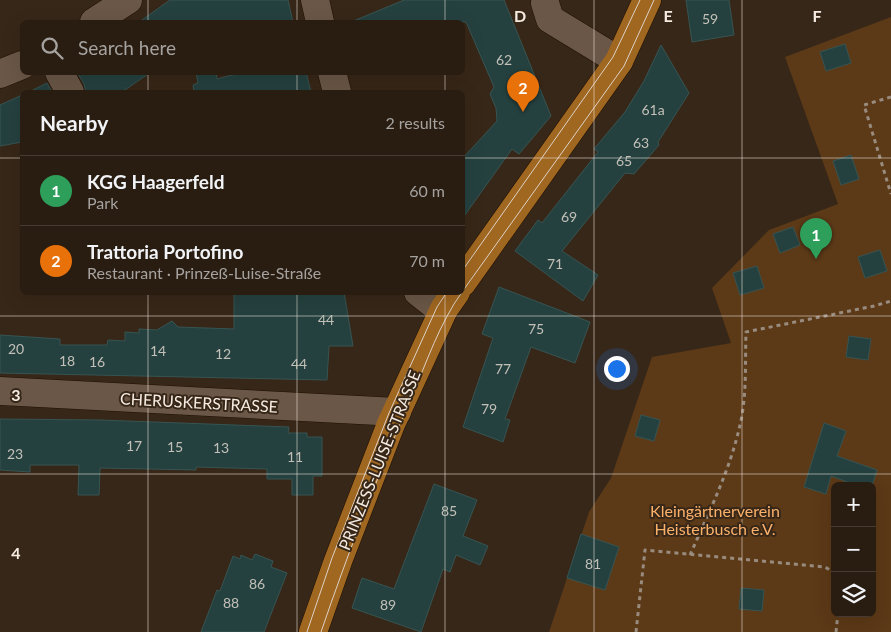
<!DOCTYPE html>
<meta charset="utf-8">
<style>
:root{--surface:#291d12;--page:#352a20;--text:#f1f3f6;--muted:#a5a29f;--line:#453b32;--accent:#ea580c}
body{margin:0;font-family:Lato,sans-serif;background:var(--page);color:var(--text)}
.controls{position:absolute;right:15px;bottom:15px;display:grid;overflow:hidden;border-radius:8px;box-shadow:0 5px 20px #0002}
.controls button{width:45px;height:45px;display:grid;place-items:center;padding:0;border:0;border-bottom:1px solid var(--line);background:var(--surface);color:var(--text);font:25px sans-serif}
.you{position:absolute;left:616px;top:368px;width:18px;height:18px;margin:-12px;border:4px solid #fff;border-radius:50%;background:#1a73e8;box-shadow:0 0 0 8px #1a73e833}
.badge{display:grid;place-items:center;width:32px;height:32px;border-radius:50%;background:var(--accent);color:#fff;font-size:16px;font-weight:700}
.pin{position:absolute;translate:-50% -41px;filter:drop-shadow(0 1px 2px #0008)}
.pin::after{content:'';position:absolute;top:26px;width:18px;height:15px;background:inherit;clip-path:polygon(0 0,100% 0,50% 100%)}
.list{margin:0;padding:0;list-style:none}
h2{display:flex;justify-content:space-between;align-items:center;height:65px;margin:0;padding:0 20px;font-size:21px}
h2 small{font-size:16px;font-weight:400;color:var(--muted)}
.list li{display:grid;grid-template-columns:32px 1fr auto;gap:15px;align-items:center;box-sizing:border-box;height:70px;padding:0 20px;border-top:1px solid var(--line)}
.list b{display:block;font-size:19px;white-space:nowrap}
.list p{margin:0;font-size:16px;white-space:nowrap;color:var(--muted)}
.list em{font-size:16px;font-style:normal;color:var(--muted)}
.icon{flex:none;width:28px;height:28px;fill:none;stroke:currentColor;stroke-width:2;stroke-linecap:round;stroke-linejoin:round}
.map{position:relative;flex:none;width:891px;height:632px;overflow:hidden}
.search{position:absolute;background:var(--surface);box-shadow:0 5px 20px #0002;left:20px;top:20px;width:445px;height:55px;display:flex;align-items:center;gap:12px;box-sizing:border-box;padding:0 18px;border-radius:8px;color:var(--muted);font-size:19px}
.panel{position:absolute;background:var(--surface);box-shadow:0 5px 20px #0002;left:20px;top:90px;width:445px;height:205px;border-radius:8px}
.map>svg:first-child{display:block}
.green{fill:#5c3917;fill-rule:evenodd}
.building{fill:#25413f;stroke:#375452}
.lines{fill:none;stroke-linecap:round;stroke-linejoin:round}
.minor-casing{stroke:#1e0f03;stroke-width:29}
.major-casing{stroke:#1e0f03;stroke-width:29}
.path{stroke:#998c7f;stroke-width:3;stroke-dasharray:4 4;stroke-linecap:butt}
.minor{stroke:#6a5747;stroke-width:28}
.major{stroke:#a06720;stroke-width:28}
.tram{stroke:#ddd1c7;stroke-width:1}
.grid{fill:none;stroke:#f6ebe1;stroke-width:1;stroke-opacity:0.55}
.labels{text-anchor:middle;dominant-baseline:central;stroke-width:4;stroke-linejoin:round;paint-order:stroke}
.number-label{font-size:14px;fill:#c2c0b8}
.street-label{font-size:16px;fill:#f6ebe1;stroke:#372718}
.park-label{font-size:16px;fill:#fcb16b;stroke:#372718}
.grid-label{font-size:16px;text-anchor:middle;font-weight:bold;fill:#f6ebe1;stroke:#372718;stroke-width:4;stroke-linejoin:round;paint-order:stroke}
</style>
<div class="map">
<svg width="891" height="632" viewBox="0 0 891 632">
<rect width="100%" height="100%" fill="#372718"/>
<path class="green" d="M 891,17 L 891,632 L 549,632 L 589,512 L 611,478 L 652,357 L 731,343 L 712,288 L 769,230 L 838,204 L 785,57 ZM 835,486 L 872,486 L 872,613 L 835,613 Z"/>
<g class="building">
<polygon points="170,0 288,0 293,22 139,22"/>
<polygon points="404,0 504,0 551,116 519,154 512,149 462,219 462,159 497,121 496,108 490,94 494,87 466,22 351,22"/>
<polygon points="686,0 729,0 734,35 692,42"/>
<polygon points="845,44 851,63 826,71 820,52"/>
<polygon points="661,45 689,93 658,142 659,145 634,174 625,173 562,251 598,275 583,301 515,251 538,220 542,223 598,152 594,149 625,112 644,81"/>
<polygon points="77,72 151,72 122,92 86,92 84,84"/>
<polygon points="196,72 216,72 217,79 244,72 306,72 311,92 194,92 193,85 198,83"/>
<polygon points="47,83 52,92 29,92"/>
<polygon points="22,95 22,142 0,146 0,105"/>
<polygon points="851,155 859,179 841,185 833,161"/>
<polygon points="793,227 800,245 780,253 773,234"/>
<polygon points="880,250 887,271 865,278 858,257"/>
<polygon points="757,266 764,288 740,295 733,273"/>
<polygon points="499,287 590,322 575,363 531,347 505,419 510,420 503,442 463,427 493,338 482,334"/>
<polygon points="234,292 344,292 353,346 329,346 327,380 0,373 0,335 60,339 60,345 107,345 108,340 125,341 125,332 139,333 139,329 157,330 172,321 178,327 234,329"/>
<polygon points="849,336 871,339 868,360 846,357"/>
<polygon points="641,415 660,420 654,441 635,436"/>
<polygon points="0,419 100,420 289,427 288,433 307,433 307,437 322,437 322,476 313,476 313,495 292,495 292,479 267,479 267,469 196,467 196,470 100,468 99,495 78,495 79,465 30,465 30,472 0,470"/>
<polygon points="824,423 846,431 837,456 877,470 872,486 858,486 831,476 826,494 804,487"/>
<polygon points="434,484 477,500 463,536 488,546 480,565 456,555 450,572 443,569 421,632 352,608 362,578 394,589"/>
<polygon points="581,534 619,547 605,590 567,578"/>
<polygon points="255,554 273,561 271,567 287,573 264,632 201,632 217,590 220,591 233,556 240,559 241,555 252,560"/>
<polygon points="741,588 764,590 762,611 739,609"/>
</g>
<g class="lines">
<g class="minor-casing">
<g id="minor">
<polyline points="315,0 320,22"/>
<polyline points="545,3 550,19 619,61"/>
<polyline points="94,22 128,0"/>
<polyline points="59,72 70,92"/>
<polyline points="332,72 337,92"/>
<polyline points="0,74 22,65"/>
<polyline points="418,292 437,307 444,309"/>
<polyline points="0,391 397,412"/>
</g>
</g>
<g class="major-casing">
<g id="major">
<polyline points="462,283 619,61 647,0"/>
<polyline points="313,632 338,561 391,424 444,309 456,292"/>
</g>
</g>
<g class="path">
<polyline points="891,97 864,105 891,194"/>
<path d="M 690,555 C 709,512 730,470 740,425 C 747,396 745,362 746,332 L 874,306 L 891,301"/>
<polyline points="636,632 645,550 825,567 835,573"/>
<polyline points="836,632 838,613"/>
</g>
<use href="#minor" class="minor"/>
<use href="#major" class="major"/>
<g class="tram">
<polyline points="462,271 613,57 640,0"/>
<polyline points="462,292 624,66 654,0"/>
<polyline points="307,632 332,558 389,413 437,307 447,292"/>
<path d="M 321,632 C 348,553 378,475 411,398 C 427,362 439,324 462,292"/>
</g>
</g>
<path class="grid" d="M 148,0 L 148,22M 297,0 L 297,22M 445,0 L 445,22M 594,0 L 594,632M 742,0 L 742,632M 148,72 L 148,92M 297,72 L 297,92M 445,72 L 445,92M 0,158 L 22,158M 462,158 L 891,158M 148,292 L 148,632M 297,292 L 297,632M 445,292 L 445,632M 0,316 L 891,316M 0,474 L 891,474"/>
<g class="labels">
<g class="number-label">
<text x="710" y="18">59</text>
<text x="504" y="59">62</text>
<text x="653" y="109">61a</text>
<text x="641" y="142">63</text>
<text x="624" y="160">65</text>
<text x="569" y="216">69</text>
<text x="555" y="263">71</text>
<text x="326" y="319">44</text>
<text x="536" y="328">75</text>
<text x="16" y="348">20</text>
<text x="158" y="350">14</text>
<text x="223" y="353">12</text>
<text x="67" y="360">18</text>
<text x="97" y="361">16</text>
<text x="299" y="363">44</text>
<text x="503" y="368">77</text>
<text x="489" y="408">79</text>
<text x="134" y="445">17</text>
<text x="175" y="446">15</text>
<text x="221" y="447">13</text>
<text x="15" y="453">23</text>
<text x="295" y="456">11</text>
<text x="449" y="510">85</text>
<text x="593" y="563">81</text>
<text x="257" y="583">86</text>
<text x="231" y="602">88</text>
<text x="388" y="604">89</text>
</g>
<g class="street-label">
<text transform="translate(199 402) rotate(3)">CHERUSKERSTRASSE</text>
<text transform="translate(379 460) rotate(-68)">PRINZESS-LUISE-STRASSE</text>
</g>
<g class="park-label">
<text x="715" y="510">Kleingärtnerverein<tspan x="715" dy="18">Heisterbusch e.V.</tspan></text>
</g>
</g>
<g class="grid-label">
<text x="520" y="22">D</text>
<text x="668" y="22">E</text>
<text x="817" y="22">F</text>
<text x="16" y="401">3</text>
<text x="16" y="559">4</text>
</g>
</svg>
<div class="controls">
<button>+</button>
<button>−</button>
<button><svg class="icon" aria-label="layers" viewBox="0 0 24 24"><path d="M12 4l9 5-9 5-9-5zM3 14l9 5 9-5"/></svg></button>
</div>
<div class="you"></div>
<div class="pin badge" style="left:816px;top:259px;background:#2e9e5b">1</div>
<div class="pin badge" style="left:523px;top:112px;background:#e8710a">2</div>
<div class="search"><svg class="icon" aria-label="search" viewBox="0 0 24 24"><circle cx="10" cy="10" r="6"/><path d="M15 15l6 6"/></svg>Search here</div>
<section class="panel">
<h2>Nearby<small>2 results</small></h2>
<ul class="list">
<li><span class="badge" style="background:#2e9e5b">1</span><div><b>KGG Haagerfeld</b><p>Park</p></div><em>60 m</em></li>
<li><span class="badge" style="background:#e8710a">2</span><div><b>Trattoria Portofino</b><p>Restaurant · Prinzeß-Luise-Straße</p></div><em>70 m</em></li>
</ul>
</section>
</div>
